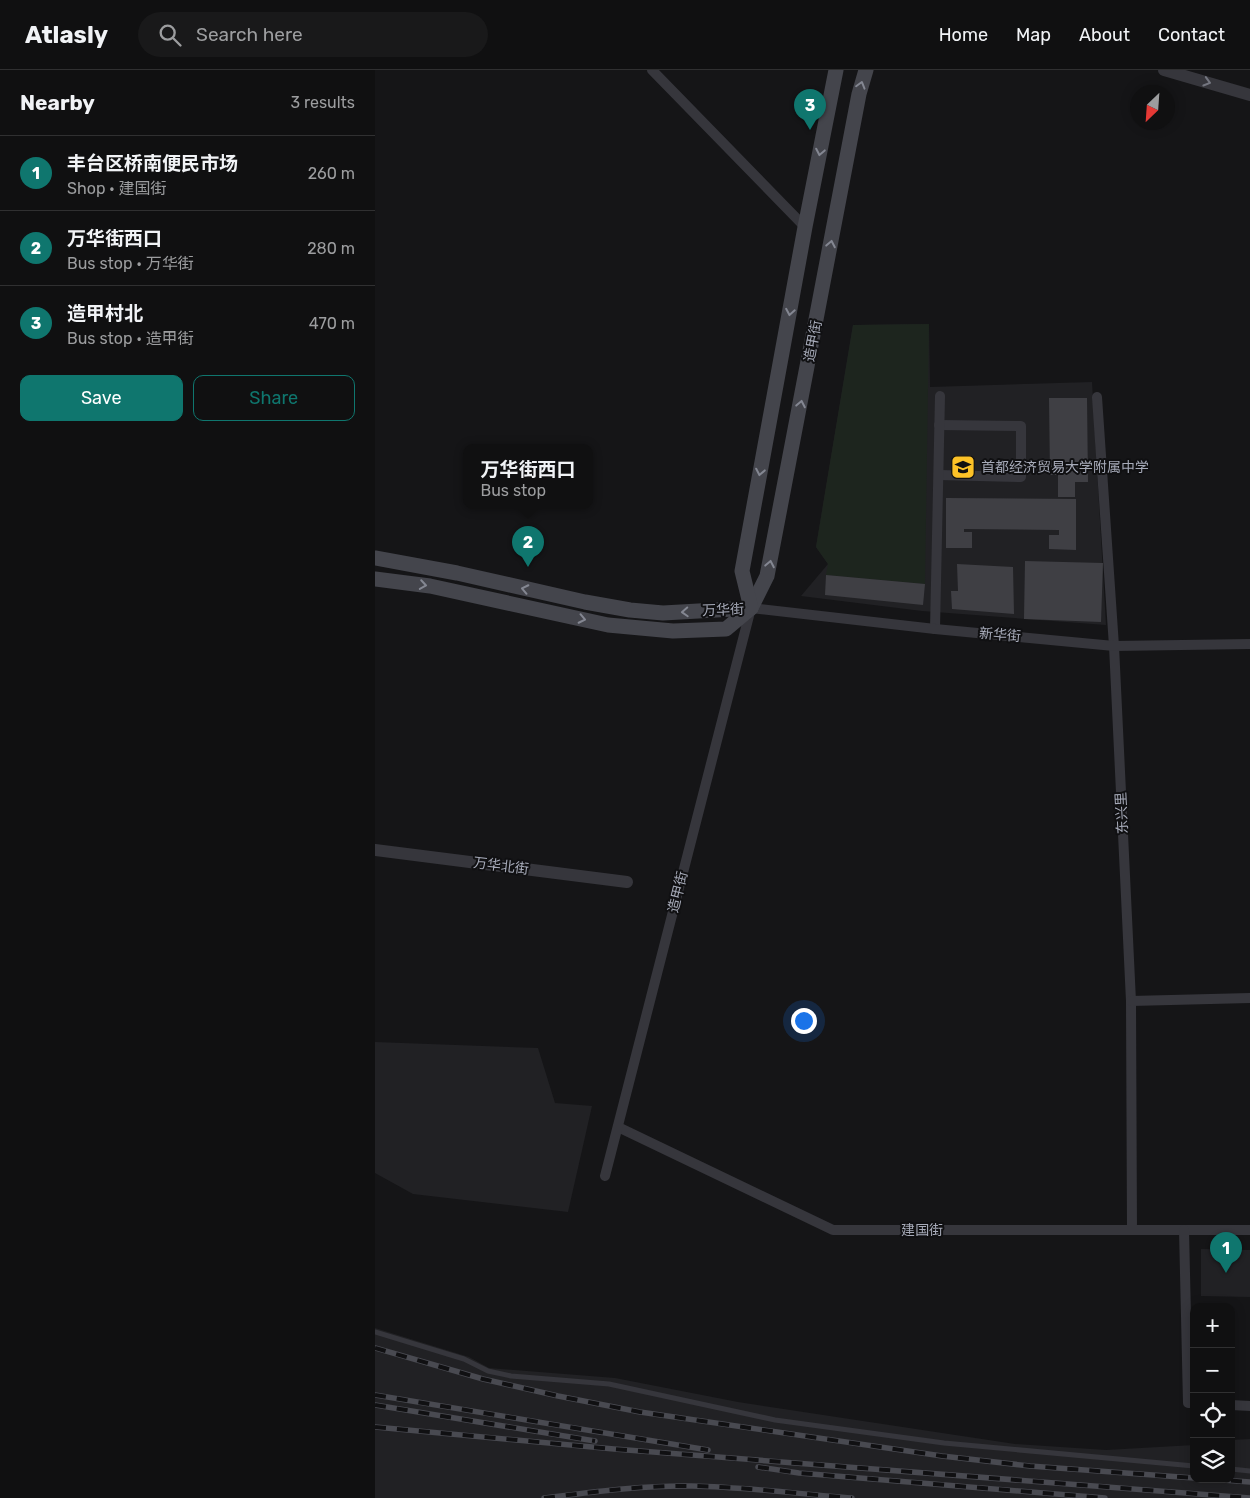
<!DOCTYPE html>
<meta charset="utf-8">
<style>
:root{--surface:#101011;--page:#19191a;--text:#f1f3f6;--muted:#9c9d9f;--line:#303031;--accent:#0f766e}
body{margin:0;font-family:Rubik,"Noto Sans SC",sans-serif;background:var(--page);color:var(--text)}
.controls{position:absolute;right:15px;bottom:15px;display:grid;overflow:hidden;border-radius:10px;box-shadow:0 2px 12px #0003}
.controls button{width:45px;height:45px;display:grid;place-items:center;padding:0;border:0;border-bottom:1px solid var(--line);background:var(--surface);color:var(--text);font:25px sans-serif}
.compass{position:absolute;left:755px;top:15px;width:45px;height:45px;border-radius:50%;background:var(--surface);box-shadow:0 2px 12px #0003;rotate:205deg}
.you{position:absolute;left:428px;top:950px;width:18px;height:18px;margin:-12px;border:4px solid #fff;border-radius:50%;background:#1a73e8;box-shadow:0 0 0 8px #1a73e833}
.badge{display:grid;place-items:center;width:32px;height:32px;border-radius:50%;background:var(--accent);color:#fff;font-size:16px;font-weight:700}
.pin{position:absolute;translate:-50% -41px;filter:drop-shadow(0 1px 2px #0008)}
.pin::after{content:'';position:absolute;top:26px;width:18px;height:15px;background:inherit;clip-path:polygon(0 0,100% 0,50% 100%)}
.popup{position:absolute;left:88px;top:374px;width:130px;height:65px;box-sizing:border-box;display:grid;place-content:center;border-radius:10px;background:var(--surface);filter:drop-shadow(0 1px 4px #0005);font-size:16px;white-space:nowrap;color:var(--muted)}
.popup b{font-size:19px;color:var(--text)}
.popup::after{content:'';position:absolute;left:50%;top:100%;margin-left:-10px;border:10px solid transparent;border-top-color:var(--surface)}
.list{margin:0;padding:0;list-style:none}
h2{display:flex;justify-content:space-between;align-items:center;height:65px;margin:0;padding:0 20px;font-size:21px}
h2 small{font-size:16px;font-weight:400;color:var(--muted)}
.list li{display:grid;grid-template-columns:32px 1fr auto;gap:15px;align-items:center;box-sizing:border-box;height:75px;padding:0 20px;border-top:1px solid var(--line)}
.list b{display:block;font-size:19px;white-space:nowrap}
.list p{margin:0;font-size:16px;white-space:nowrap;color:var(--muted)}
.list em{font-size:16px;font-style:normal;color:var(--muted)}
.actions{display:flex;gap:10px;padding:15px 20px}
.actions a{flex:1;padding:11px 0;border:1px solid var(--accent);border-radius:10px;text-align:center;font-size:18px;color:var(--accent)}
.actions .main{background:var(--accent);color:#fff}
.icon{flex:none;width:28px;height:28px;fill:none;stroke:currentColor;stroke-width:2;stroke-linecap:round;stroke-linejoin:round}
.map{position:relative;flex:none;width:875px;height:1428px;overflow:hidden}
header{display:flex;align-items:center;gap:30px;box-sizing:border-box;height:70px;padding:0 25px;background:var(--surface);border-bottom:1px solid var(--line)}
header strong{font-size:24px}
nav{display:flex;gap:28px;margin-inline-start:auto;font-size:18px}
.search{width:350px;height:45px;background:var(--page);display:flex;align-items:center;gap:12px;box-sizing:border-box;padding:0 18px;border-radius:28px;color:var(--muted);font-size:19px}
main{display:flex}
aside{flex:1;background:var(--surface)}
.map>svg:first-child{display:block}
.built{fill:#212124}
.green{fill:#1d251e}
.building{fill:#3f3f44}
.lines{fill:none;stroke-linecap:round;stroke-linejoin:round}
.service{stroke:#36363c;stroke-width:5}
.minor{stroke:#36363c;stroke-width:10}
.tertiary{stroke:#36363c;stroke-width:12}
.secondary{stroke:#44454c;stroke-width:15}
.rail-casing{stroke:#494a51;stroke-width:5.5}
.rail{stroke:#101012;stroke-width:4;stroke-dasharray:11;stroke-linecap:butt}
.oneway{stroke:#747680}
.oneway2{stroke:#848792}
.labels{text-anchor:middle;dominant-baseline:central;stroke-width:4;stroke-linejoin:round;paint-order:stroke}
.street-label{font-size:14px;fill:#a6aab8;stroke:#101012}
.poi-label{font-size:14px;fill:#a6aab8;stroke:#101012;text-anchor:start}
</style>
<header>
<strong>Atlasly</strong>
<div class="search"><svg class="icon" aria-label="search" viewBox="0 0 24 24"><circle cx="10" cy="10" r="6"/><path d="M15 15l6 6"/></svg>Search here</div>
<nav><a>Home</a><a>Map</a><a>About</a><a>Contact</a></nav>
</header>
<main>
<aside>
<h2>Nearby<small>3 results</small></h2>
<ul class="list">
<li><span class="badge">1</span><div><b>丰台区桥南便民市场</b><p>Shop · 建国街</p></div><em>260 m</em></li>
<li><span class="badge">2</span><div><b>万华街西口</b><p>Bus stop · 万华街</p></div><em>280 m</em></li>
<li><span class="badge">3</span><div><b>造甲村北</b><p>Bus stop · 造甲街</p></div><em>470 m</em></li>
</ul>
<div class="actions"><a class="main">Save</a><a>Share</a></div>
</aside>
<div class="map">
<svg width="875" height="1428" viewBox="0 0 875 1428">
<rect width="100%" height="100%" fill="#151517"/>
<g class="built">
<polygon points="554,254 555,317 717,312 731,555 547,541 426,526 453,494 441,477 478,255"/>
<polygon points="0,972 163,978 180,1033 217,1036 193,1142 38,1124 0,1103"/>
<polygon points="826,1179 875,1180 875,1227 826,1226"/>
<polygon points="0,1258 94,1287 114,1298 240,1308 363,1332 640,1374 731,1380 819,1375 819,1409 856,1409 856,1370 875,1369 875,1428 0,1428"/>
</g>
<polygon class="green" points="554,254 550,514 451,505 453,494 441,477 478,255"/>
<g class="building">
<polygon points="674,328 712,328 713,412 700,412 700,427 683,427 683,405 675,405"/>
<polygon points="571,428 701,429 701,480 674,479 674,465 684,465 684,460 589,459 589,462 597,462 597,478 571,478"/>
<polygon points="650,491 728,493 726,552 649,549"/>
<polygon points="582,494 638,497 639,544 577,539 576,521 583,521"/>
<polygon points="451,505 550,514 548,535 450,525"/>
</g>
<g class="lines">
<g class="service">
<polyline points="0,1262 89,1289 113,1301 136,1306 234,1314 400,1350 569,1373 819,1396"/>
<polyline points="856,1399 875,1401"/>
</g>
<g class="minor">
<polyline points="277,0 430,157"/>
<polyline points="722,327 739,576 756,931 757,1160"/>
<polyline points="564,405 646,407 646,356 564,355"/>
<polyline points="560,559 565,326"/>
<polyline points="756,931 875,928"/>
<polyline points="243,1057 458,1160 875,1160"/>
<polyline points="230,1106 376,538 560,559 739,576 875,574"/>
<polyline points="809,1160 813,1333 819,1333"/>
<polyline points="856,1335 875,1336"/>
</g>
<g class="tertiary">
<polyline points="789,0 875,25"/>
<polyline points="0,780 252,812"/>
</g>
<g class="secondary">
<polyline points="0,488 82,503 210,532 255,540 288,543 376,538"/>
<polyline points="0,509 55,516 233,555 298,561 351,559 376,538 392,506 484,24 491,0"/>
<polyline points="376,538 367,501 430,157 461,0"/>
</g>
<g class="rail-casing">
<g id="rail">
<polyline points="0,1278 108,1309 183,1326 265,1342 567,1386 655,1396 819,1408"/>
<polyline points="0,1325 333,1380"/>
<polyline points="0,1335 220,1371"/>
<polyline points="0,1357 239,1379 875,1428"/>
<polyline points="383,1397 424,1403 730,1428"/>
<polyline points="834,1409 875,1412"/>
<path d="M 169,1428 C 218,1422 268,1415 317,1416 C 371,1417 424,1424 477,1428"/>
</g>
</g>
<use href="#rail" class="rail"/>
</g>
<defs><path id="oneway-chevron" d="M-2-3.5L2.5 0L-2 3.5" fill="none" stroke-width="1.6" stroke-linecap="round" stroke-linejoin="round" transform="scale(1.25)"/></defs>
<use class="oneway" href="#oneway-chevron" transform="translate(832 12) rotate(16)"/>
<g class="oneway2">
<use href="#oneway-chevron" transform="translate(486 15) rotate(-74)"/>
<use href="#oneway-chevron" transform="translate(445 82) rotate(101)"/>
<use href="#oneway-chevron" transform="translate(456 174) rotate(-79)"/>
<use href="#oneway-chevron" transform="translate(415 242) rotate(100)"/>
<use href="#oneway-chevron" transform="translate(426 334) rotate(-79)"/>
<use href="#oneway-chevron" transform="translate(385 402) rotate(101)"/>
<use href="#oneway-chevron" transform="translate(395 494) rotate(-79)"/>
<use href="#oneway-chevron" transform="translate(48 515) rotate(9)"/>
<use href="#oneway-chevron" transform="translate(150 519) rotate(-168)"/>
<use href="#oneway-chevron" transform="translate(310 542) rotate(177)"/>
<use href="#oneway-chevron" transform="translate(207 549) rotate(12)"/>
</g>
<defs>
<g id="school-square" transform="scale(1.25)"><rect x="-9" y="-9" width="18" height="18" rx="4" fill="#fdc227" stroke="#101012"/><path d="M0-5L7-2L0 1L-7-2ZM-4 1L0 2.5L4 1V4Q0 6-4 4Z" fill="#111"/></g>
</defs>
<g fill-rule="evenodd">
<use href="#school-square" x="588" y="397"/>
</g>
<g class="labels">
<g class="street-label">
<text transform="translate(438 271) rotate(-79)">造甲街</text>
<text transform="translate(348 540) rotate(-2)">万华街</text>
<text transform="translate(625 565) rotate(5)">新华街</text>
<text transform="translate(747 743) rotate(-93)">东兴里</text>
<text transform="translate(126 796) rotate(7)">万华北街</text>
<text transform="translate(303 822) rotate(-76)">造甲街</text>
<text x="547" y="1160">建国街</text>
</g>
<g class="poi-label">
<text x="606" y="397">首都经济贸易大学附属中学</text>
</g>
</g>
</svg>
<div class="controls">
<button>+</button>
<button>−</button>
<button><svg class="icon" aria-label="locate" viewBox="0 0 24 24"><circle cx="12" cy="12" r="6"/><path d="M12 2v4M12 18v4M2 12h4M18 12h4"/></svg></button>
<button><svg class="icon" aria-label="layers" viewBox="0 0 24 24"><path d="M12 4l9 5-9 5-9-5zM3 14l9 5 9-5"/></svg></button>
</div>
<svg class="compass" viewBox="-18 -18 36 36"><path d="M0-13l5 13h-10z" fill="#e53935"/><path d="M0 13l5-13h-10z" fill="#9c9d9f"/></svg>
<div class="you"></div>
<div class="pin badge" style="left:851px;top:1203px">1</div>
<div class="pin badge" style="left:153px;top:497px">2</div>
<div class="popup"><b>万华街西口</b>Bus stop</div>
<div class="pin badge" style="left:435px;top:60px">3</div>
</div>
</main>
